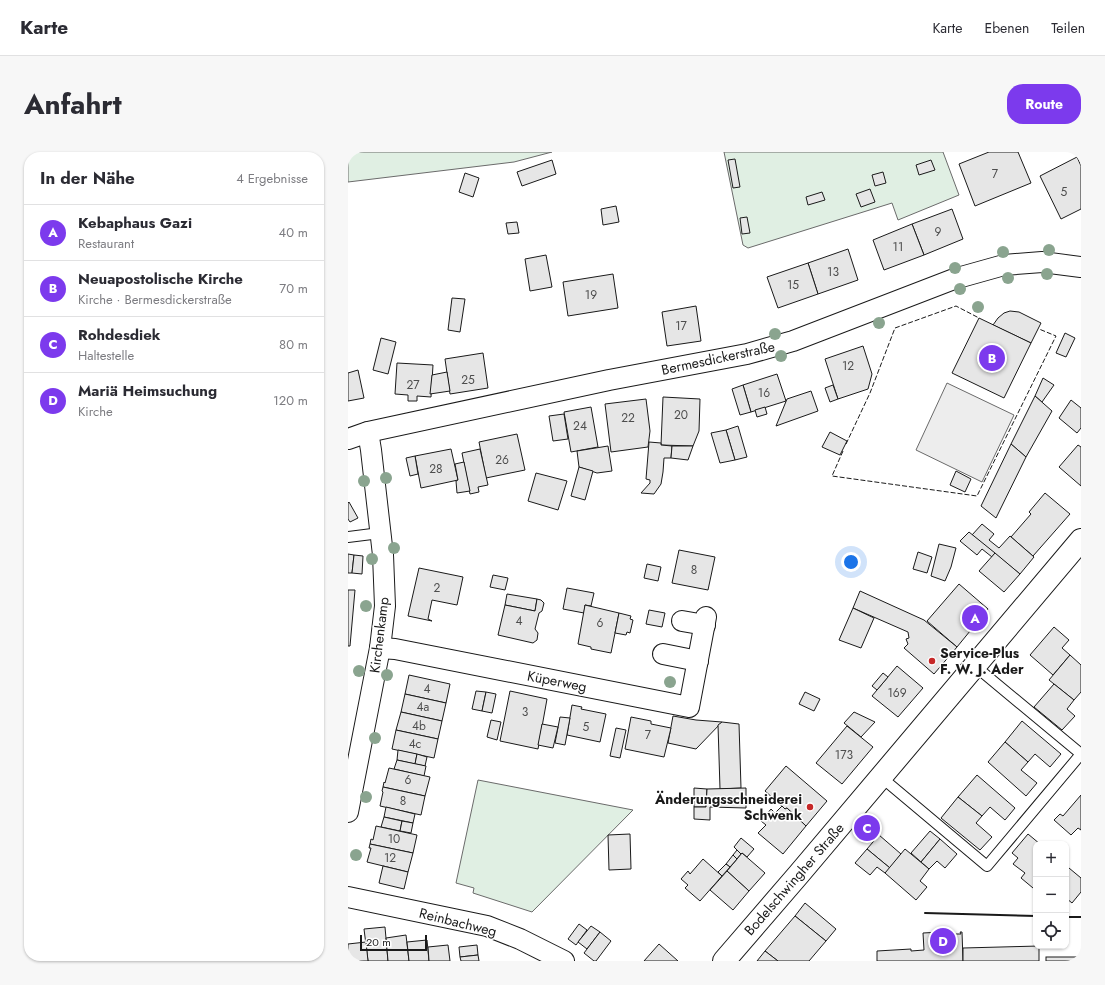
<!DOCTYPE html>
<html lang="de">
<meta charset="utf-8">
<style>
:root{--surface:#fff;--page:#f7f7f7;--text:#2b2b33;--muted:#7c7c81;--line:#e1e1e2;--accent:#7c3aed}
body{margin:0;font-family:Jost,sans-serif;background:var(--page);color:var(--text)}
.controls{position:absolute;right:12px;bottom:12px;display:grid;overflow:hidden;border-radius:8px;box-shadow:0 1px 3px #0004}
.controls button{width:36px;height:36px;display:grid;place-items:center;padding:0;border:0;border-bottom:1px solid var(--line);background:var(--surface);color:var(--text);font:20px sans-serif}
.scale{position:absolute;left:12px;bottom:10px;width:67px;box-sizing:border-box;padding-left:4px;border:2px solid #1a1a1a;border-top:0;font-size:11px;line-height:14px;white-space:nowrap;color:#1a1a1a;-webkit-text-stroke:3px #fff;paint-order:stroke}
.you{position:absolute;left:503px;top:410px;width:14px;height:14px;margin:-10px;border:3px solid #fff;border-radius:50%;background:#1a73e8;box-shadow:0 0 0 6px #1a73e833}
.badge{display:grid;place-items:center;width:26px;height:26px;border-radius:50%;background:var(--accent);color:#fff;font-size:13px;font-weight:700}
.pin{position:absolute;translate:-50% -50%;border:2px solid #fff;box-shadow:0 1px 4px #0006}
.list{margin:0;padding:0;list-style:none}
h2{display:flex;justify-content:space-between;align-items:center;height:52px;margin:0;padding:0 16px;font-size:17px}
h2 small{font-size:13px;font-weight:400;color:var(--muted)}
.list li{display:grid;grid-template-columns:26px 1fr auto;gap:12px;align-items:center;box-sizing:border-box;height:56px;padding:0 16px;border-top:1px solid var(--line)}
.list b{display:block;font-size:15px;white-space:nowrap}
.list p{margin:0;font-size:13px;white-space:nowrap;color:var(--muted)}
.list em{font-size:13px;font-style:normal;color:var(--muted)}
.icon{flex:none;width:22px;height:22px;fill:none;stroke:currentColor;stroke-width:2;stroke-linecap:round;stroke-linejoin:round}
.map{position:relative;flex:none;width:733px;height:809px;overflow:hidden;border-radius:16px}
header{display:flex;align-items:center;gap:24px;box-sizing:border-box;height:56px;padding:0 20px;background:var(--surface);border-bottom:1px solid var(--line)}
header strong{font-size:19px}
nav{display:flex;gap:22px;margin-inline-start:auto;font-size:14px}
.intro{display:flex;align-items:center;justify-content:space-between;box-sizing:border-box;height:96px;padding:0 24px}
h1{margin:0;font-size:28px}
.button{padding:10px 18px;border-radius:16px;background:var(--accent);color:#fff;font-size:14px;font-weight:700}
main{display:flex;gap:24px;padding:0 24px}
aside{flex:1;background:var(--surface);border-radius:16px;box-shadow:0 1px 3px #0004}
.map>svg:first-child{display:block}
.green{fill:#e0efe3;stroke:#6a6a6a}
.parking{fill:#ededed;stroke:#6a6a6a}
.building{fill:#e6e6e6;stroke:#1a1a1a}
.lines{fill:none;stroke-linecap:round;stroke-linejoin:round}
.lane-casing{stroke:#1a1a1a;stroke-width:12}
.street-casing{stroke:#1a1a1a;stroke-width:22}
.secondary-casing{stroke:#1a1a1a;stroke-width:24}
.lane{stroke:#fff;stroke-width:10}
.street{stroke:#fff;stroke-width:20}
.secondary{stroke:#fff;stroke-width:22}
.fence{stroke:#1a1a1a;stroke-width:1;stroke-dasharray:5 2;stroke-linecap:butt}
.wall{stroke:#1a1a1a;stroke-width:2}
.tree{fill:#8aa48f}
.poi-dot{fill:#c62828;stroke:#fff;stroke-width:1.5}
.labels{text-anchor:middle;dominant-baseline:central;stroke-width:3;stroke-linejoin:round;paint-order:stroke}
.number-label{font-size:12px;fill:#4d4d4d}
.street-label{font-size:14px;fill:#1a1a1a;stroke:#fff}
.poi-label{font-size:14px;font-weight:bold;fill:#1a1a1a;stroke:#fff;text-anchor:start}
</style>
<header>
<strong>Karte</strong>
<nav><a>Karte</a><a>Ebenen</a><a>Teilen</a></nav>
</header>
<div class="intro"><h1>Anfahrt</h1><a class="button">Route</a></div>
<main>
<aside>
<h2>In der Nähe<small>4 Ergebnisse</small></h2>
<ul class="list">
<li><span class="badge">A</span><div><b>Kebaphaus Gazi</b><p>Restaurant</p></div><em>40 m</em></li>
<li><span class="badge">B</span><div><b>Neuapostolische Kirche</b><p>Kirche · Bermesdickerstraße</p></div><em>70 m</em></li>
<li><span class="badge">C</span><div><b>Rohdesdiek</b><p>Haltestelle</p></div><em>80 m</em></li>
<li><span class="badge">D</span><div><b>Mariä Heimsuchung</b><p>Kirche</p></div><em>120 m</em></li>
</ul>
</aside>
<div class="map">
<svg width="733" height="809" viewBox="0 0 733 809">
<rect width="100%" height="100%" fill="#fff"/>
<g class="green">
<polygon points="0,0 204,0 166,10 0,30"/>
<polygon points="376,0 595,0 611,43 550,68 544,51 400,96 395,93"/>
<polygon points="130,628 285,658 184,760 125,741 126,736 108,731"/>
</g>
<polygon class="parking" points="599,231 666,263 634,330 568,298"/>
<g class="building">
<polygon points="641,0 670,0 683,31 627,54 611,12"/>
<polygon points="729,5 733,14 733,57 713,67 692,24"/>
<polygon points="387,7 392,35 385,36 380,8"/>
<polygon points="204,8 208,22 174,34 169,20"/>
<polygon points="583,8 587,18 571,23 568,13"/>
<polygon points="535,20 538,31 527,34 524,23"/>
<polygon points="117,21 131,26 125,45 111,40"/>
<polygon points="522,37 527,50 513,55 508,42"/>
<polygon points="474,40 477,48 460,53 458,45"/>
<polygon points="268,54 271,70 255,73 253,57"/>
<polygon points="604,57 615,87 576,103 564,72"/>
<polygon points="399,65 402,81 394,82 392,66"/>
<polygon points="169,70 171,81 160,82 158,71"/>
<polygon points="564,72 576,103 536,118 525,88"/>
<polygon points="500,97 510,128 470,142 460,111"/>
<polygon points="198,103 204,135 182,139 177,107"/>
<polygon points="460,111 470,142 430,156 419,125"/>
<polygon points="265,122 270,156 220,164 215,130"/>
<polygon points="104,146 117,147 112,180 100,178"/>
<polygon points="348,154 353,189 319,194 314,160"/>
<polygon points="662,159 671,160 693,171 683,191 645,173 650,166 656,161"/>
<polygon points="631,166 683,191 656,246 604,221"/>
<polygon points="717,181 727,186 718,205 708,201"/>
<polygon points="33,186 48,190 40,222 25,218"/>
<polygon points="515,194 524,222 520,237 490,247 477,207"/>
<polygon points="135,201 140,236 102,242 97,207"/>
<polygon points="49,211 85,213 83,245 69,244 69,249 60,249 60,243 47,242"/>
<polygon points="10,218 16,246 0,249 0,221"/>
<polygon points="99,220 102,239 82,242 84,223"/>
<polygon points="429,222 438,249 403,260 395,233"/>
<polygon points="695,226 706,233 694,250 687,244"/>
<polygon points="395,233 403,260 392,263 384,237"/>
<polygon points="485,233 490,247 482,250 477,236"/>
<polygon points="463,239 470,259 428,274 439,247"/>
<polygon points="687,244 704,259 678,305 663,292"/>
<polygon points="315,245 352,247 351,279 345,294 313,293"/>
<polygon points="298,247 302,279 300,295 263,300 257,252"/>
<polygon points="723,248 733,256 733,276 729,281 711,266"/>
<polygon points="243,255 250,295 223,300 216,260"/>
<polygon points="417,255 419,262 409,265 407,258"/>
<polygon points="216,262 220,287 205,289 201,264"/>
<polygon points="390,274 399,305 387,308 378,278"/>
<polygon points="378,278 387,308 372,311 363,281"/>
<polygon points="482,280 499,289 492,303 474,295"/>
<polygon points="169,282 177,318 138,326 131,290"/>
<polygon points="301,290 313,291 313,293 324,294 323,306 316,306 315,320 313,332 306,342 293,341 302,331 302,328 298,327"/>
<polygon points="663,292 678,305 648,366 633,354"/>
<polygon points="730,293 733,295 733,334 711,315"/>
<polygon points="260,294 264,319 249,321 231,315 229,299"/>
<polygon points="324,294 345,294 340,308 323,306"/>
<polygon points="103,297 110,328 73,336 67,304"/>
<polygon points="132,297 140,333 130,335 131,340 122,342 114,301"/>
<polygon points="67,304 70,322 62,324 58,306"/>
<polygon points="116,310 122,339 109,341 108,329 110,328 107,312"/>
<polygon points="231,315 245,319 237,348 223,344"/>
<polygon points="608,319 623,327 617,340 602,333"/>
<polygon points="188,321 219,329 210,358 180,349"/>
<polygon points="697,341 722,362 685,404 663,385 683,362 681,360"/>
<polygon points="1,350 10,366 2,370 0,367 0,351"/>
<polygon points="634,372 646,382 641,388 651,396 662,384 686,405 672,422 624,383"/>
<polygon points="621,380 647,401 644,405 634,397 629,403 612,389"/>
<polygon points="591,392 608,396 603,415 597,429 583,424"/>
<polygon points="331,398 367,405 360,438 324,431"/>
<polygon points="570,400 584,405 579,421 565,417"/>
<polygon points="647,401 672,422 656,440 631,419"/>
<polygon points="0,402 6,403 4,421 0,421"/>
<polygon points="6,403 15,404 14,422 4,421"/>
<polygon points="299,412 313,415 310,429 296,426"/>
<polygon points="71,416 115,425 109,453 84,448 80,467 84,469 60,464"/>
<polygon points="145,423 160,426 157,438 142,435"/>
<polygon points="611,432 640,457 609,495 579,469"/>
<polygon points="219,436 246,441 243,454 237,453 236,461 215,457"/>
<polygon points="0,438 7,438 2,494 0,494"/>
<polygon points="512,439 576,468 609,495 586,522 556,496 560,492 558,487 561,486 560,480 505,456"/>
<polygon points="159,442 189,447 187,459 157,453"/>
<polygon points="189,447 193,448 196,451 194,459 191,461 187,477 190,481 189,488 185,491 150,483 157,453 187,459"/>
<polygon points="237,453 271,461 263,501 243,497 243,495 230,492"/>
<polygon points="505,456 526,466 513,496 491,488"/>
<polygon points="301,458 317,461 314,475 298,472"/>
<polygon points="271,461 283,464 282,467 285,468 282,481 279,480 278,483 267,481"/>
<polygon points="706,475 721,488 714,496 722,503 705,523 682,503"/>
<polygon points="722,503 733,513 733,540 726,548 701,528"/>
<polygon points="549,514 575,536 550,565 524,544"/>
<polygon points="535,521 540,525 529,538 524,534"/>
<polygon points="61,523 102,532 98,551 57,542"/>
<polygon points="706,532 726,548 719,557 727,564 714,578 686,555"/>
<polygon points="128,539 138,540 134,559 124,557"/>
<polygon points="162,539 199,547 190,597 152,589"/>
<polygon points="138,540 148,542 144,561 134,559"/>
<polygon points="457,540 472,547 466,559 451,552"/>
<polygon points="57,542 98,551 94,569 53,560"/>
<polygon points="224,553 234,555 233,557 258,562 252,590 219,583"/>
<polygon points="53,560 94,569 90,587 48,578"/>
<polygon points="506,560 527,570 513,585 496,571"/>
<polygon points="325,564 348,568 374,570 348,597 320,591"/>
<polygon points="212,565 222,566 217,593 207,591"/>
<polygon points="283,565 303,569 303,572 323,576 316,605 277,597"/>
<polygon points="143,568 153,570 149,588 139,585"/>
<polygon points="674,569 713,602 702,615 687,602 680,610 657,590"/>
<polygon points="374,570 391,572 393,636 372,637 370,573"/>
<polygon points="194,572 210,575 205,596 190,593"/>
<polygon points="499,574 525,595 494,632 468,611"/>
<polygon points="268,576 278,578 272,606 262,604"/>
<polygon points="48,578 90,587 86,606 44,597"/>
<polygon points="657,590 680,610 673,618 689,631 678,644 640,610"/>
<polygon points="50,598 69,602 67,612 49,608"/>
<polygon points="69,602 79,605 77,614 67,612"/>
<polygon points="49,608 78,614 76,624 46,617"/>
<polygon points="438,614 479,649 458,674 439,656 437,657 417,639"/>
<polygon points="41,616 82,625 77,644 35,635 36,630 37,631"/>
<polygon points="629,623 667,656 657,668 642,655 634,664 610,645"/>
<polygon points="35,635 77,644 73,663 32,654 35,640 34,639"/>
<polygon points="346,636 359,637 358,655 346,655"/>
<polygon points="398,636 398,656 362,655 362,668 346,667 346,655 358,655 359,637"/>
<polygon points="733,643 733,678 730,676 723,683 706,668 712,662 715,664"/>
<polygon points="610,645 634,664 628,671 644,685 632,698 593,666"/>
<polygon points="434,654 437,657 439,656 458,674 435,702 410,681 418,673 413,669 423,657 427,661"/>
<polygon points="38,655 67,662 65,671 36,665"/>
<polygon points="36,665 54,669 52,679 33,675"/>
<polygon points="54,669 65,671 63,681 52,679"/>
<polygon points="28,674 69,683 65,701 22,692 23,687 25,688"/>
<polygon points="582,679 592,687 573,710 563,701"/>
<polygon points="282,682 283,717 261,718 260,683"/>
<polygon points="680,682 692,692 688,692 688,732 685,736 673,726 677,721 665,712 670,706 664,701"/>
<polygon points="531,683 553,702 542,716 519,697"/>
<polygon points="393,686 406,697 399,705 394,701 393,702 386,695"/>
<polygon points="592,687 609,702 597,716 589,709 581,717 573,710"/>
<polygon points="22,692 65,701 60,720 19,710 23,696 21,696"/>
<polygon points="519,697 542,716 537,721 529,715 522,723 507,711"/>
<polygon points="557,697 581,717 572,729 579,735 568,748 537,721"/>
<polygon points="389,698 393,702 389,707 385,703"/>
<polygon points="394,701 417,721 401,739 379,719"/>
<polygon points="385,703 389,707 382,715 378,712"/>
<polygon points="355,707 374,724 352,749 337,736 340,733 333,727 340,719 342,722"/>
<polygon points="378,712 382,715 374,724 370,720"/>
<polygon points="35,714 60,720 56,737 31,731"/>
<polygon points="721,716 733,726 733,740 724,751 718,746 718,719"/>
<polygon points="379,719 401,739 385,758 362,738"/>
<polygon points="457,751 488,777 478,789 447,764"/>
<polygon points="447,764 478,789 461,809 430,809 417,799"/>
<polygon points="231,772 239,778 228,793 220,787"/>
<polygon points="243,774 252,780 239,797 230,790"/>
<polygon points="37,775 40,809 20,809 16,777"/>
<polygon points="252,780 263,789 248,809 246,809 236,801"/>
<polygon points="594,780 594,782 613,782 612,780 614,780 615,809 529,809 529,799 563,797 563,799 576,798 575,781"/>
<polygon points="58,783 61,809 40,809 38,786"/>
<polygon points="79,788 81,809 61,809 59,790"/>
<polygon points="18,790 20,809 0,809 0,792"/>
<polygon points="311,792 330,809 296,809"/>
<polygon points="100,793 102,809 81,809 80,795"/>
<polygon points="129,793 130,803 112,805 111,795"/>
<polygon points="691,794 691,809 615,809 615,796"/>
<polygon points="417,799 430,809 409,809"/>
<polygon points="130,803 131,809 113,809 112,805"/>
<rect x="698" y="805" width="34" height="4"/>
</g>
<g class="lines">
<g class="lane-casing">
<g id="lane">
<polyline points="0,385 32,381"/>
<polyline points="533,625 639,714 733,602 627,514"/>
</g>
</g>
<g class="street-casing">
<g id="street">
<polyline points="0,287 20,280 261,228 399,202 445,189 606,127 656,113 694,110 733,115"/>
<polyline points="334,469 357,473"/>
<polyline points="32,496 47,497 341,555 358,465"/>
<polyline points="315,502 350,509"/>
<polyline points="0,660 32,496 37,454 35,403 23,298 20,280"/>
<polyline points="0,745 139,774 172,787 216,809"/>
</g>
</g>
<g class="secondary-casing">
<polyline id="secondary" points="376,809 451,722 733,388"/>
</g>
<use href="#lane" class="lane"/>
<use href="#street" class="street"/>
<use href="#secondary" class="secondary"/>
<g class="fence">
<polyline points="498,292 522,241 547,176 608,154 631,166"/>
<polyline points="495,299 484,324 629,344 708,184 691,177"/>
</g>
<g class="wall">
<polyline points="577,761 688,764"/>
<polyline points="718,765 733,765"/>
</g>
</g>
<g class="tree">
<circle cx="701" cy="98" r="6"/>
<circle cx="655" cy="100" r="6"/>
<circle cx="607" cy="116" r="6"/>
<circle cx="699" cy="122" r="6"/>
<circle cx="660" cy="126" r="6"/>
<circle cx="612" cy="137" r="6"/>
<circle cx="630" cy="155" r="6"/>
<circle cx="531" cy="171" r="6"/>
<circle cx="427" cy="182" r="6"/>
<circle cx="433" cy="204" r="6"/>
<circle cx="38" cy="326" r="6"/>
<circle cx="16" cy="329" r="6"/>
<circle cx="46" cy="396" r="6"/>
<circle cx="24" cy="407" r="6"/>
<circle cx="18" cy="454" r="6"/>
<circle cx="11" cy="519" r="6"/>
<circle cx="39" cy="523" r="6"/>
<circle cx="322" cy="530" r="6"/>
<circle cx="27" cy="586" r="6"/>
<circle cx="18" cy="645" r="6"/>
<circle cx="8" cy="703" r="6"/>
</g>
<g class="poi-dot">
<circle cx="584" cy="509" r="4"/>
<circle cx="462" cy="655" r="4"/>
</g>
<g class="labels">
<g class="number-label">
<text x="647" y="22">7</text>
<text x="716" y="40">5</text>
<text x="590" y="80">9</text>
<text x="550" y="95">11</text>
<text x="485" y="120">13</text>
<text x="445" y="133">15</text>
<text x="243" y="143">19</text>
<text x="333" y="174">17</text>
<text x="500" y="214">12</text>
<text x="120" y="228">25</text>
<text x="65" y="233">27</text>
<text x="416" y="241">16</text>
<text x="333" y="263">20</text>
<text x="280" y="266">22</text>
<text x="232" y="274">24</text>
<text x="154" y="308">26</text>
<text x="88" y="317">28</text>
<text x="346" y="418">8</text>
<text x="89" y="436">2</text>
<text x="171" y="469">4</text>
<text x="252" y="471">6</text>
<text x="79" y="537">4</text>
<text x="549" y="541">169</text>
<text x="75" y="555">4a</text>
<text x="177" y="560">3</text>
<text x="71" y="574">4b</text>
<text x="238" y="575">5</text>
<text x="300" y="583">7</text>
<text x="67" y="592">4c</text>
<text x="496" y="603">173</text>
<text x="60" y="628">6</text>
<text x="55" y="649">8</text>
<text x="46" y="687">10</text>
<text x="42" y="706">12</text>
</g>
<g class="street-label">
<text transform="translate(370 206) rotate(-12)">Bermesdickerstraße</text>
<text transform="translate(31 483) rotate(-83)">Kirchenkamp</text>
<text transform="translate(209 529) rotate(11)">Küperweg</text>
<text transform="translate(446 727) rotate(-49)">Bodelschwingher Straße</text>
<text transform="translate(110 770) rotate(14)">Reinbachweg</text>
</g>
<g class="poi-label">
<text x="592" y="501">Service-Plus<tspan x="592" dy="16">F. W. J. Ader</tspan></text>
<text x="454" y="647" text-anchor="end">Änderungsschneiderei<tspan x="454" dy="16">Schwenk</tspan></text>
</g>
</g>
</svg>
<div class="controls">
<button>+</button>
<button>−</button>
<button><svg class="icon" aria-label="locate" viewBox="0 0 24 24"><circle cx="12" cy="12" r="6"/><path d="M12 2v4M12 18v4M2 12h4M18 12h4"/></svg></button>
</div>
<div class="scale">20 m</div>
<div class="you"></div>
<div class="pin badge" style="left:627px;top:466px">A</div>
<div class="pin badge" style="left:644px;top:206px">B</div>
<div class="pin badge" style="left:519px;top:676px">C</div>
<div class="pin badge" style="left:595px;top:789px">D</div>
</div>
</main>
